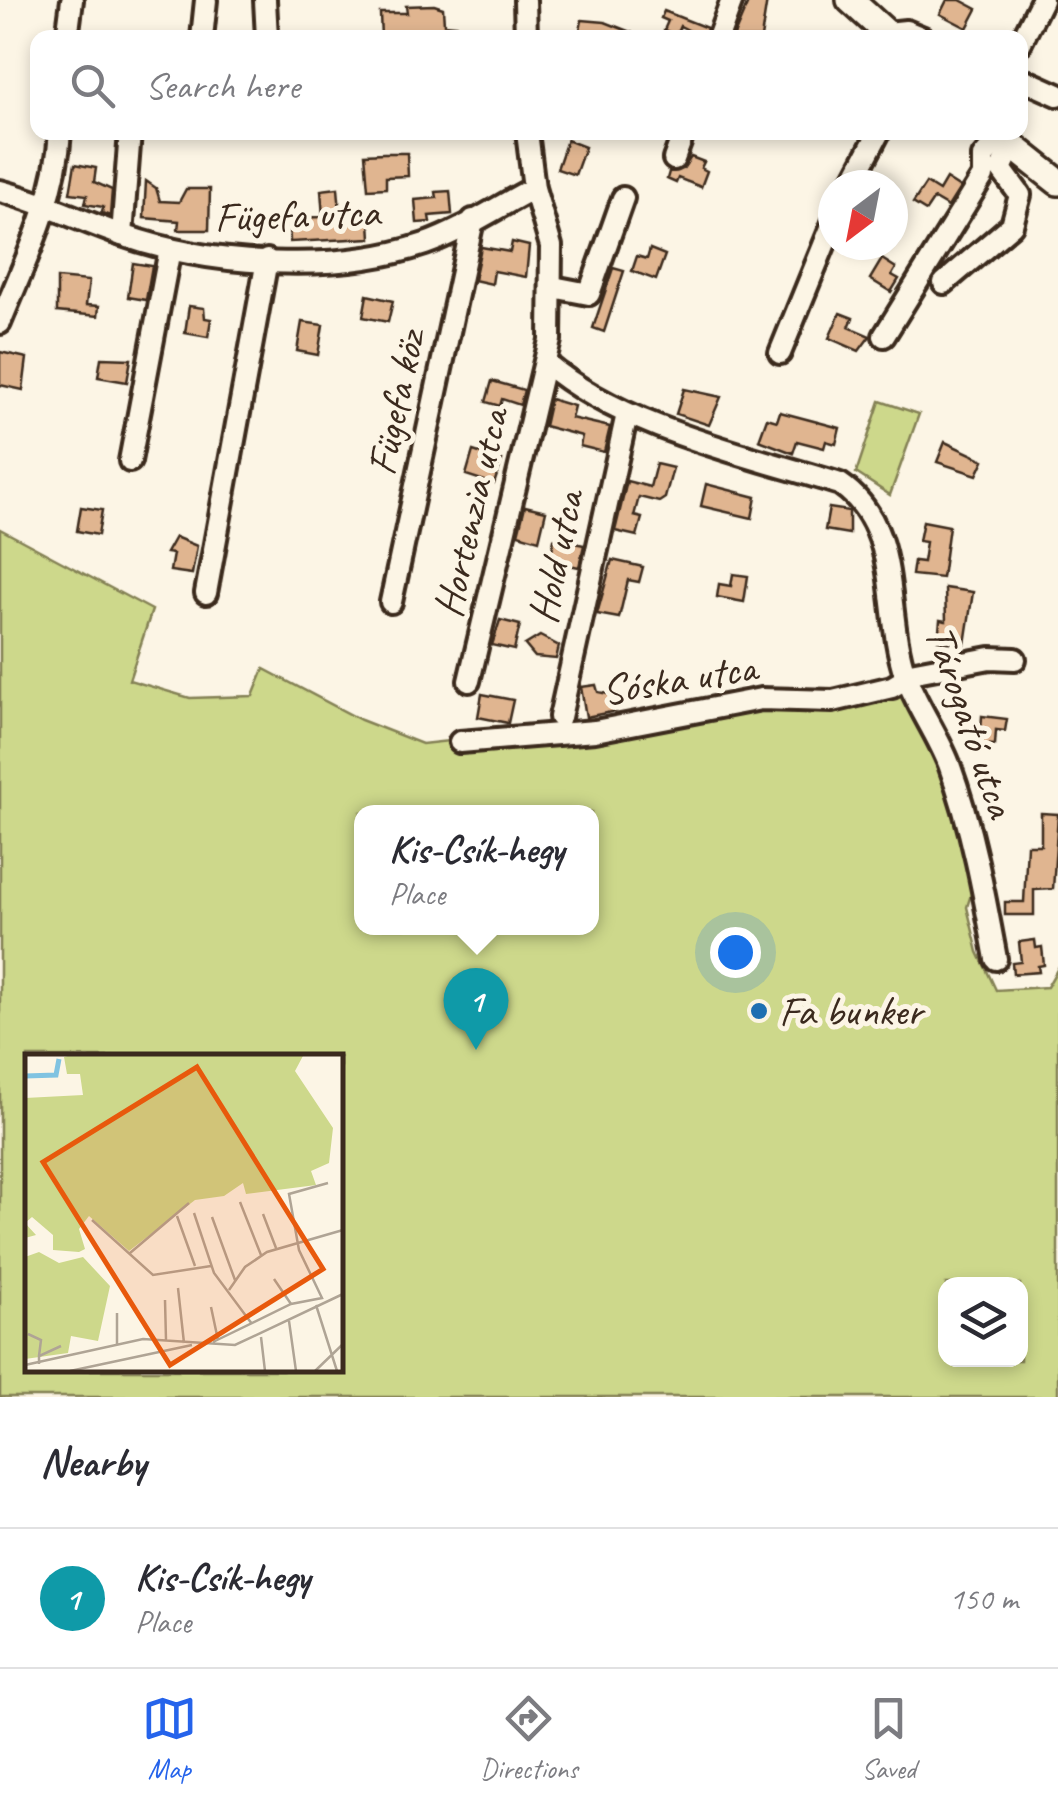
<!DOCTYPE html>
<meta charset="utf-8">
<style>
:root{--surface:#fff;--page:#f2f2f3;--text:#2b2b33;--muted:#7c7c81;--line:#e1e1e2;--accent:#2563eb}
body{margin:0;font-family:Caveat,sans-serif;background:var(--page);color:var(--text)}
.controls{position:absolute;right:30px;bottom:30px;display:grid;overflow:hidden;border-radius:20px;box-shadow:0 5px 15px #0003}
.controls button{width:90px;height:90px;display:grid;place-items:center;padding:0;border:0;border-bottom:2px solid var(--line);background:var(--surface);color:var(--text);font:50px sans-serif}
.compass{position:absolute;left:818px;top:170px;width:90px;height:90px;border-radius:50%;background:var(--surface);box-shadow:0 5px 15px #0003;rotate:212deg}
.you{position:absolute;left:735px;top:952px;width:35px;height:35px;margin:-25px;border:8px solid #fff;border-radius:50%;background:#1a73e8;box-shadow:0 0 0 15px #1a73e833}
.badge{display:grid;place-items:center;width:65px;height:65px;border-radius:50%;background:var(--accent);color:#fff;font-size:32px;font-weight:700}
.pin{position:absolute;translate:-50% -82px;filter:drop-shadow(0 2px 5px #0008)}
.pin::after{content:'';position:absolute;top:52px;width:35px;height:30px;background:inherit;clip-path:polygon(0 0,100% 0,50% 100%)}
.popup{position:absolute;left:354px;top:805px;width:245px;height:130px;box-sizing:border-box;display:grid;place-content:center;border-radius:20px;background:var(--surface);filter:drop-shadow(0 2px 8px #0005);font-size:32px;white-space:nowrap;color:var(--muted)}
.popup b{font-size:38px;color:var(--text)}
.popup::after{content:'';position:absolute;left:50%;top:100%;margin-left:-20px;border:20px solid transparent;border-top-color:var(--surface)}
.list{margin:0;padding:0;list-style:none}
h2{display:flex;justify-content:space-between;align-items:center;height:130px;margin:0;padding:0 40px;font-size:42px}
h2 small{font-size:32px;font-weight:400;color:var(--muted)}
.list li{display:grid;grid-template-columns:65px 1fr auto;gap:30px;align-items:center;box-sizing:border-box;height:140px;padding:0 40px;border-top:2px solid var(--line)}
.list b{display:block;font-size:38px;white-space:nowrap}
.list p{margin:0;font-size:32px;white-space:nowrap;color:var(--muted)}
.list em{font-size:32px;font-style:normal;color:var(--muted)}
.icon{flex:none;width:55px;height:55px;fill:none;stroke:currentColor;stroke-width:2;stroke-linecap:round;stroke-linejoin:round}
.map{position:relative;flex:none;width:1058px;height:1397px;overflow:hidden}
.search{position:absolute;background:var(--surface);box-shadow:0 5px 15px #0003;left:30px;right:30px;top:30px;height:110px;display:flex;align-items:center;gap:25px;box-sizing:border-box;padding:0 35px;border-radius:20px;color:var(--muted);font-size:38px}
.sheet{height:270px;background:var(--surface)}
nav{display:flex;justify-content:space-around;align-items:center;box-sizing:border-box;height:140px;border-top:2px solid var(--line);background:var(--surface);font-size:28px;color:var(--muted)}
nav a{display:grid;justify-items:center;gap:5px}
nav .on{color:var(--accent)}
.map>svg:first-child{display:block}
.green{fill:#cdd88b;stroke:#848154;stroke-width:2.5;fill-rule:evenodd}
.building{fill:#e0b590;stroke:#3b2a1e;stroke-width:2.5}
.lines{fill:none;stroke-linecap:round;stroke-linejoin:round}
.minor-casing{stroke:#3b2a1e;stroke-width:28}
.major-casing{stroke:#3b2a1e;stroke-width:32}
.minor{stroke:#fcf5e5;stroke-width:20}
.major{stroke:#fcf5e5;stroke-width:25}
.poi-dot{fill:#1f6fb2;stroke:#fcf5e5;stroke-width:4}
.labels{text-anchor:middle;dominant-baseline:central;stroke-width:10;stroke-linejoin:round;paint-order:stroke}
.street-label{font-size:42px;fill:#3b2a1e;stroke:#fcf5e5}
.poi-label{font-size:42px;fill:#3b2a1e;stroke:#fcf5e5;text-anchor:start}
.inset-river{fill:none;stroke:#80c3e1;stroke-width:5}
.inset-road{fill:none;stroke:#afa495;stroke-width:2.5}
.view{fill:#e8590c;fill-opacity:0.15;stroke:#e8590c;stroke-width:5}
.inset-edge{fill:none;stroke:#3b2a1e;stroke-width:5}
</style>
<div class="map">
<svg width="1058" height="1397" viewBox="0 0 1058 1397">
<rect width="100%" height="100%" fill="#fcf5e5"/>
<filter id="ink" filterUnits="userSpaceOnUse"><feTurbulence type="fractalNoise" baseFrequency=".01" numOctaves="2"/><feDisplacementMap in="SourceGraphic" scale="20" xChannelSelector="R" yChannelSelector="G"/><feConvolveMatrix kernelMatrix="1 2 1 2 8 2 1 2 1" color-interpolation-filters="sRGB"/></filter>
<g filter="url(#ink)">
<g class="green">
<polygon points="880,401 919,414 890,495 856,473"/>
<path d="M 0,529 L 152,610 L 129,680 L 190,698 L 253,696 L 264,669 L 361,720 L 422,744 L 906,690 L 942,773 L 974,885 L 967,907 L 978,952 L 996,990 L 1047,987 L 1058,968 L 1058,1397 L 0,1397 ZM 361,812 L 591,812 L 591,928 L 361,928 ZM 28,1057 L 340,1057 L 340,1370 L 28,1370 ZM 946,1284 L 1020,1284 L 1020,1360 L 946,1360 Z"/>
</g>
<g class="building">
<polygon points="749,0 767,0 761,38 733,38"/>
<polygon points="947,0 960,0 977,9 967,28 940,14"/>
<polygon points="434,5 443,8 444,24 465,26 465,38 425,38 419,30 381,38 380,13 407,13 406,6"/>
<polygon points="664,11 707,28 704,38 680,26 676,35 664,30 668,21 661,18"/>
<polygon points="582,20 605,22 646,38 600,38 580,31"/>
<polygon points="567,140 585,147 575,175 557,169"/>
<polygon points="384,153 407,153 408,176 386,177 386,188 368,189 365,154"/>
<polygon points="691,157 704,162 701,168 707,171 701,187 678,178 676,183 667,179 669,172 683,169"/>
<polygon points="75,164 96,168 94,182 112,190 110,216 102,213 103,207 85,204 87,195 70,193"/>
<polygon points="946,179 960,188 948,207 934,199 926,211 913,203 926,183 939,191"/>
<polygon points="146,181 156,188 160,201 179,202 186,189 210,189 209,230 178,230 179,221 144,218"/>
<polygon points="338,188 341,224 370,222 371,238 290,242 289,218 323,217 321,190"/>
<polygon points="450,191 452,214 429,216 430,222 417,223 415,200 437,198 436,192"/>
<polygon points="512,242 529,246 526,277 494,271 492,284 474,280 481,247 510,252"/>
<polygon points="650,249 665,255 656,280 632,271 637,256 647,259"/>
<polygon points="882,259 896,268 892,275 899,279 891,292 870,279"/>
<polygon points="133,263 152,266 146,300 128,297"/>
<polygon points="613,268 624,271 604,332 593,328"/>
<polygon points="57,278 89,281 86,305 99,306 98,316 57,312"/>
<polygon points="367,295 393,301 388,322 363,317"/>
<polygon points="189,306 204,308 205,318 211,319 208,337 185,333"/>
<polygon points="840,313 853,318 849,327 870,336 859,351 829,338"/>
<polygon points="302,322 323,325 318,355 297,351"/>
<polygon points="0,352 27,358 23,390 0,385"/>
<polygon points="101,358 131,359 127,382 98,377"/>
<polygon points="492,381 524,390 520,405 502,399 500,406 486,402"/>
<polygon points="684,389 721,397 709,425 676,414"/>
<polygon points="550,399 574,406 571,418 610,427 604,452 580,446 582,436 544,426"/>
<polygon points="780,412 840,428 836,444 826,441 824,448 797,441 793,453 759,440 767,418 777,421"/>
<polygon points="945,442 984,460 977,475 937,462"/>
<polygon points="473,451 502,460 494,484 466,475"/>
<polygon points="656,464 673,468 665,498 659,502 639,497 634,516 642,518 637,536 615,531 627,481 650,487"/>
<polygon points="706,484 756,497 752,518 701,506"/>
<polygon points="525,506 546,511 539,540 518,534"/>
<polygon points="81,507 102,510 98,535 77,531"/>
<polygon points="829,508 849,511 849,534 825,530"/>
<polygon points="923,521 949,526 942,578 912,575 914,561 923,562 926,542 919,541"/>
<polygon points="175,537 197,546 192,574 170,571 173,554 166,553"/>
<polygon points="554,539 584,545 579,567 550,561"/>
<polygon points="612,560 643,567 639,582 628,580 619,618 597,614"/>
<polygon points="733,574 748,576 744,602 717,597 719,584 731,586"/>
<polygon points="945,588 973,592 965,644 938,641 940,620 946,621"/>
<polygon points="500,620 520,625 514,650 492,645"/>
<polygon points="540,636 559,646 556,659 535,657 525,645"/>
<polygon points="596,685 598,692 613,695 616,711 586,717 581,687"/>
<polygon points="482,694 513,700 508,723 478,717"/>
<polygon points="982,716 1007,719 1005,731 996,730 995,745 972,744 973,733 981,733"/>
<polygon points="1041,813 1058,814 1053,889 1034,890 1034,915 1005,915 1005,902 1024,902 1027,845 1041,845"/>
<polygon points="1035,940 1036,948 1042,947 1044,965 1038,966 1039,972 1013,974 1012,963 1021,962 1019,942"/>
</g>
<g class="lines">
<g class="minor-casing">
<g id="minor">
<polyline points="265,0 267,38"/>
<polyline points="525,0 526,38"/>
<polyline points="887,33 906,31 923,38"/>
<polyline points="67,38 72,0"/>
<polyline points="202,38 206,0"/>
<polyline points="718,38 732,0"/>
<polyline points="1020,44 1042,0"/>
<polyline points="1020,78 1058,95"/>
<polyline points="674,159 684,132"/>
<polyline points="851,185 879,132"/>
<path d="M 0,191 C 43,202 81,221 122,235 C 210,266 336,274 425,244 C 462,231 499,206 534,188"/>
<polyline points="122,235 130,132"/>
<polyline points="944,283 1012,225 1020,195 1001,169 1011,147"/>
<polyline points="553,287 589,294 623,198"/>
<path d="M 0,323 C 25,261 56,200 60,132"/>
<polyline points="884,336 983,176 983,157 1000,137"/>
<polyline points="780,353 833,223"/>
<path d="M 546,363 C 620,427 747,455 840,484 C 903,527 883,611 905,674 C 916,705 937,733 949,764 C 972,827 984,893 996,959"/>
<polyline points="130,461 170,249"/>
<polyline points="206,593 267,260"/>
<polyline points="391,602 473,220"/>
<polyline points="905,674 990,658 1015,659"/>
<polyline points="469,681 550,340 551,246 534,188 527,132"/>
<polyline points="560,717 627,414"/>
<polyline points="460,742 595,731 761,699 833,701 892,687 907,678"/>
</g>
</g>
<g class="major-casing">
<g id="major">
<polyline points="850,0 892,38"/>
<polyline points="995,132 1058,182"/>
</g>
</g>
<use href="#minor" class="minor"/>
<use href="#major" class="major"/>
</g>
</g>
<circle class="poi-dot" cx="759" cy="1011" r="10"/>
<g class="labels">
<g class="street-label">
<text transform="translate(297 215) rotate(-2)">Fügefa utca</text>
<text transform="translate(396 403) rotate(-78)">Fügefa köz</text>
<text transform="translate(471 513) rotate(-77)">Hortenzia utca</text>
<text transform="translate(556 557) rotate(-78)">Hold utca</text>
<text transform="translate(679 679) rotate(-9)">Sóska utca</text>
<text transform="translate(970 721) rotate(71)">Tárogató utca</text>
</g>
<g class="poi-label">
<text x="779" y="1011">Fa bunker</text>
</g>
</g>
<g transform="translate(25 1054)">
<rect width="318" height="318" fill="#fcf5e5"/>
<path d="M 50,0 L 279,0 L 270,17 L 308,74 L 304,109 L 286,117 L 291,131 L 221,140 L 218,129 L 199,142 L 170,146 L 104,197 L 64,162 L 54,175 L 60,195 L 54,198 L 28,196 L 28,181 L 7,163 L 0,169 L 11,181 L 0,184 L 0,44 L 58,41 L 55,20 L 42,20 L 39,3 ZM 14,198 L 34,209 L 58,203 L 85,232 L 73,287 L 46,282 L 43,299 L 0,305 L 0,203 Z" fill="#cdd88b"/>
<path class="inset-river" d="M 0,22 L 31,21 L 34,5"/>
<path class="inset-road" d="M 215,148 L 236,201M 169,159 L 189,219 L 227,270M 238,160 L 251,194M 152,162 L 170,212M 187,163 L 210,226M 67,166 L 128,221 L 186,212M 105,199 L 164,149M 249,225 L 266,250M 153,234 L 159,289M 204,236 L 220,213 L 242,198 L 318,176M 140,246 L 141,286M 291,251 L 312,317M 186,253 L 193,286M 92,259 L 92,290M 264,267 L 271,317M 3,280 L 16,286 L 14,302M 236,283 L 240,317M 188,288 L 266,250 L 297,244 L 274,196 L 264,140 L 303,129M 14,310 L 14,302 L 36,292M 0,311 L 118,285 L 210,291 L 318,240M 45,317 L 167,291M 290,317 L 318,290"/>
<path class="view" d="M 172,13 L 298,215 L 145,311 L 18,108 Z"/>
<rect width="318" height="318" class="inset-edge"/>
</g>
</svg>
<div class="controls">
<button><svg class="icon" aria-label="layers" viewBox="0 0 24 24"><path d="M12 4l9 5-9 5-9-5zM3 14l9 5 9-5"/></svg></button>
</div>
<svg class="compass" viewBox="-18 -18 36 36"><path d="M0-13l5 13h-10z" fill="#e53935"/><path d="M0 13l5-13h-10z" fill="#7c7c81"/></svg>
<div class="you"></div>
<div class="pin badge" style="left:476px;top:1050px;background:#0f9aa8">1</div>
<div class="popup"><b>Kis-Csík-hegy</b>Place</div>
<div class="search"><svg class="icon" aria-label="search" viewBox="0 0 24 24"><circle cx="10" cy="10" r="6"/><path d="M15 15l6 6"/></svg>Search here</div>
</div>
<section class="sheet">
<h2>Nearby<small></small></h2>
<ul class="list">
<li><span class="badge" style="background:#0f9aa8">1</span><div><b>Kis-Csík-hegy</b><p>Place</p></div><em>150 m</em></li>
</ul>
</section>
<nav>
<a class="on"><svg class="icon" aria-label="map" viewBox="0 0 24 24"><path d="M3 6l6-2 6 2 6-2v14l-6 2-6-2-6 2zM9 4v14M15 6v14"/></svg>Map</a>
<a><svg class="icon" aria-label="directions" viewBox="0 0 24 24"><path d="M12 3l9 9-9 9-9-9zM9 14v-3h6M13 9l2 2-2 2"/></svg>Directions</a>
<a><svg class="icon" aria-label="saved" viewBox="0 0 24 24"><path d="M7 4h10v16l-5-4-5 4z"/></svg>Saved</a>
</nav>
